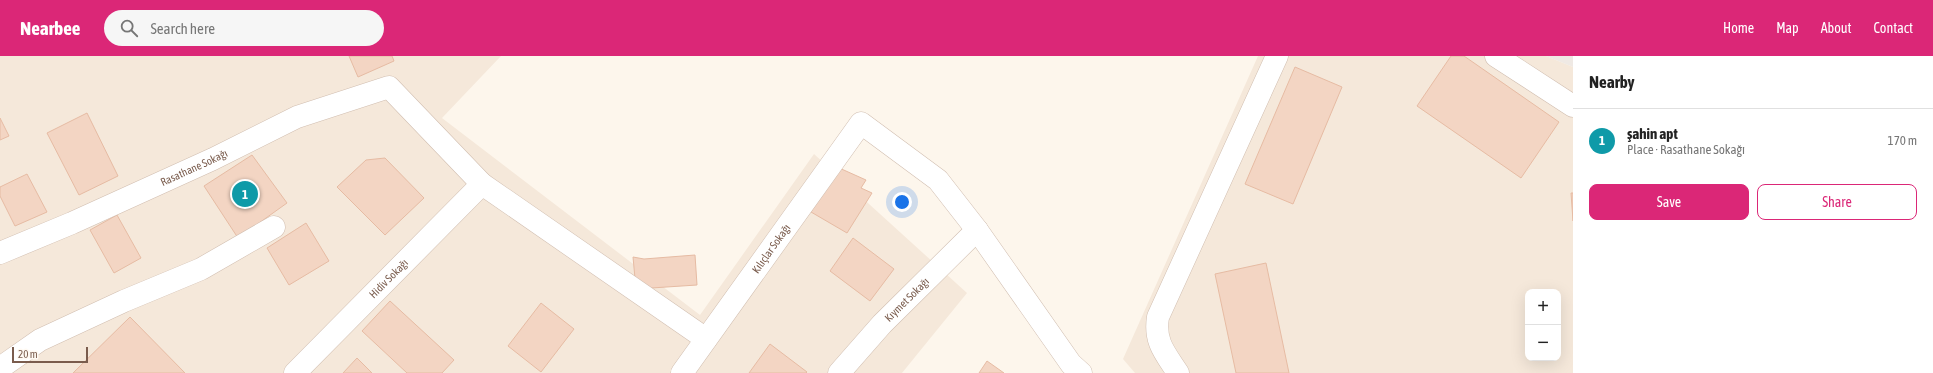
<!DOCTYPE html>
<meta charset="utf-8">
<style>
:root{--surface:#fff;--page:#f6f6f6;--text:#222;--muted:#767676;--line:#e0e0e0;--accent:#db2777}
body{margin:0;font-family:"Asap Condensed",sans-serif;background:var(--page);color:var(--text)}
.controls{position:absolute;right:12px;bottom:12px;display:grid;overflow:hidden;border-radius:8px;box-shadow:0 4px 16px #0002}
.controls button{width:36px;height:36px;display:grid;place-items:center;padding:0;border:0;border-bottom:1px solid var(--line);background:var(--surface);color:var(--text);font:20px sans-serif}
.scale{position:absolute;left:12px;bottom:10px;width:76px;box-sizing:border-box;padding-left:4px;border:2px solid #7a5c4d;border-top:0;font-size:11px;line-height:14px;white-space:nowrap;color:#7a5c4d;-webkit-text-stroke:3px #fffaf3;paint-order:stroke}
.you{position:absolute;left:902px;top:146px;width:14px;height:14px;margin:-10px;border:3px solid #fff;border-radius:50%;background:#1a73e8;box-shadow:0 0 0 6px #1a73e833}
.badge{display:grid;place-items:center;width:26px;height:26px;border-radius:50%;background:var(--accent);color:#fff;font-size:13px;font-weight:700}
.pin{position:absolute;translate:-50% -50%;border:2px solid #fff;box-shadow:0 1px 4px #0006}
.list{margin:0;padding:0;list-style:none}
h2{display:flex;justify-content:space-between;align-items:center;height:52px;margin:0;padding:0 16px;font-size:17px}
h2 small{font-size:13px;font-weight:400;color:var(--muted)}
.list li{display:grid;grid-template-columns:26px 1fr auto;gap:12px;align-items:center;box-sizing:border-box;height:64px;padding:0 16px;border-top:1px solid var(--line)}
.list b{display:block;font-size:15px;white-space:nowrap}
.list p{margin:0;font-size:13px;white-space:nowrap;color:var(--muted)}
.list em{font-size:13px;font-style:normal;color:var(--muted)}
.actions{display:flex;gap:8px;padding:12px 16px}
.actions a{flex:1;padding:9px 0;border:1px solid var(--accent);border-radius:8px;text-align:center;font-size:14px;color:var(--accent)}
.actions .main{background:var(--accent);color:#fff}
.icon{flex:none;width:22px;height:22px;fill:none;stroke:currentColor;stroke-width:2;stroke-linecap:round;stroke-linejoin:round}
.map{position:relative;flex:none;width:1573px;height:317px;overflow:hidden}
header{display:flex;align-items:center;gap:24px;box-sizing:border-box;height:56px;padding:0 20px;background:var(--accent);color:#fff}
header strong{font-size:19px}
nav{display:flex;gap:22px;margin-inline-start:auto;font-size:14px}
.search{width:280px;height:36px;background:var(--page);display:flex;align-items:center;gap:10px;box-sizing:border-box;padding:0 14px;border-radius:22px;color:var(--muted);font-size:15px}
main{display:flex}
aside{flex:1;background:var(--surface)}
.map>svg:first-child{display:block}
.residential{fill:#f5e8da;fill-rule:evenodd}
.industrial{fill:#efe9e4}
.building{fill:#f3d5c3;stroke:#e6bba3}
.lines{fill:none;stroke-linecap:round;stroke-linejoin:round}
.minor-casing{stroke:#d1beb0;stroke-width:23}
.minor{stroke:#fff;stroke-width:22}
.labels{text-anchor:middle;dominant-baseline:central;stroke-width:3;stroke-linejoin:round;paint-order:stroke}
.street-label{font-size:11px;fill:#7a5c4d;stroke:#fffaf3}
</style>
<header>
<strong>Nearbee</strong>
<div class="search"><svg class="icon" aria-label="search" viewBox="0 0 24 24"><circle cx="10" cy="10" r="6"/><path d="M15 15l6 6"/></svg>Search here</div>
<nav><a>Home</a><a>Map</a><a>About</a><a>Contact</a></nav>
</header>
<main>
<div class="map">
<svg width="1573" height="317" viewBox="0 0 1573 317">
<rect width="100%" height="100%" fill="#fdf6ec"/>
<g class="residential">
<polygon points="0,0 501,0 442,62 700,259 814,98 967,237 902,317 0,317"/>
<path d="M 1258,0 L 1546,0 L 1573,11 L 1573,317 L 1135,317 L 1123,303 ZM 1528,236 L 1558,236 L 1558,302 L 1528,302 Z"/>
</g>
<polygon class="industrial" points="1546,0 1573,0 1573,11"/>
<g class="building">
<polygon points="349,0 392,0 394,5 358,21"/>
<polygon points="1451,0 1464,0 1559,66 1521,122 1417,50"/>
<polygon points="1295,11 1342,31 1293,148 1245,128"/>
<polygon points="87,57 118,120 79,139 47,77"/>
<polygon points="0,62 9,80 0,84"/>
<polygon points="252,99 287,147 238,182 204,130"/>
<polygon points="385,102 424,142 385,179 337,131 366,104"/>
<polygon points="837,111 866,124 861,132 872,137 847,177 811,156"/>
<polygon points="27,118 47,156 15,170 0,140 0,131"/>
<polygon points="1571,137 1573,137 1573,165"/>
<polygon points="117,159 141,202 114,217 90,174"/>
<polygon points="306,167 329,205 289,229 267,192"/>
<polygon points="853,182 894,213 870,245 830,215"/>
<polygon points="695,199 697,229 636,233 633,201 644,203"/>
<polygon points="1266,207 1289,317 1236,317 1215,218"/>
<polygon points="390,245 454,304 442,317 407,317 362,275"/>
<polygon points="541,247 574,273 541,316 508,290"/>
<polygon points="130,261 185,317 73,317"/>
<polygon points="770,288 807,316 806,317 749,317"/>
<polygon points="357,302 372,317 343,317"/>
<polygon points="987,305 1004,317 979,317"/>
</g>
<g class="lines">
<g class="minor-casing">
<g id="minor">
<polyline points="1496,0 1573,50"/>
<path id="s1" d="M 0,197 L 72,167 L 213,103 L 297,61 L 389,31 L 482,128 L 706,283"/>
<polyline points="0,312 40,284 124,245 201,213 274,171"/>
<path id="s2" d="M 295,317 L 482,128"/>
<path id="s3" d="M 682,317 L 861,67 L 938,124 L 977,174 L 1071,308 L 1081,317"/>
<path id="s4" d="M 839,317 L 882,268 L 977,174"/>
<path d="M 1178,317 C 1165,297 1154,286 1158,261 L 1277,0"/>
</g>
</g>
<use href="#minor" class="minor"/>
</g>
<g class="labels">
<g class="street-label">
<text stroke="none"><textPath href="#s1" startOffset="212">Rasathane Sokağı</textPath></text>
<text stroke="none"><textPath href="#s3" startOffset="153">Kılıçlar Sokağı</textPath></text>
<text stroke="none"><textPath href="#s2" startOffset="133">Hidiv Sokağı</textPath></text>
<text stroke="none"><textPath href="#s4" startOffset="100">Kıymet Sokağı</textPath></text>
</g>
</g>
</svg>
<div class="controls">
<button>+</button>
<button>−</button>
</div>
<div class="scale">20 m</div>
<div class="you"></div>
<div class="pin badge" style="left:245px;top:138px;background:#0f9aa8">1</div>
</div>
<aside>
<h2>Nearby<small></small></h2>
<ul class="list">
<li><span class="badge" style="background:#0f9aa8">1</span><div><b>şahin apt</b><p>Place · Rasathane Sokağı</p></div><em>170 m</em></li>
</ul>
<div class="actions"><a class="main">Save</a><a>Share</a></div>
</aside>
</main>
